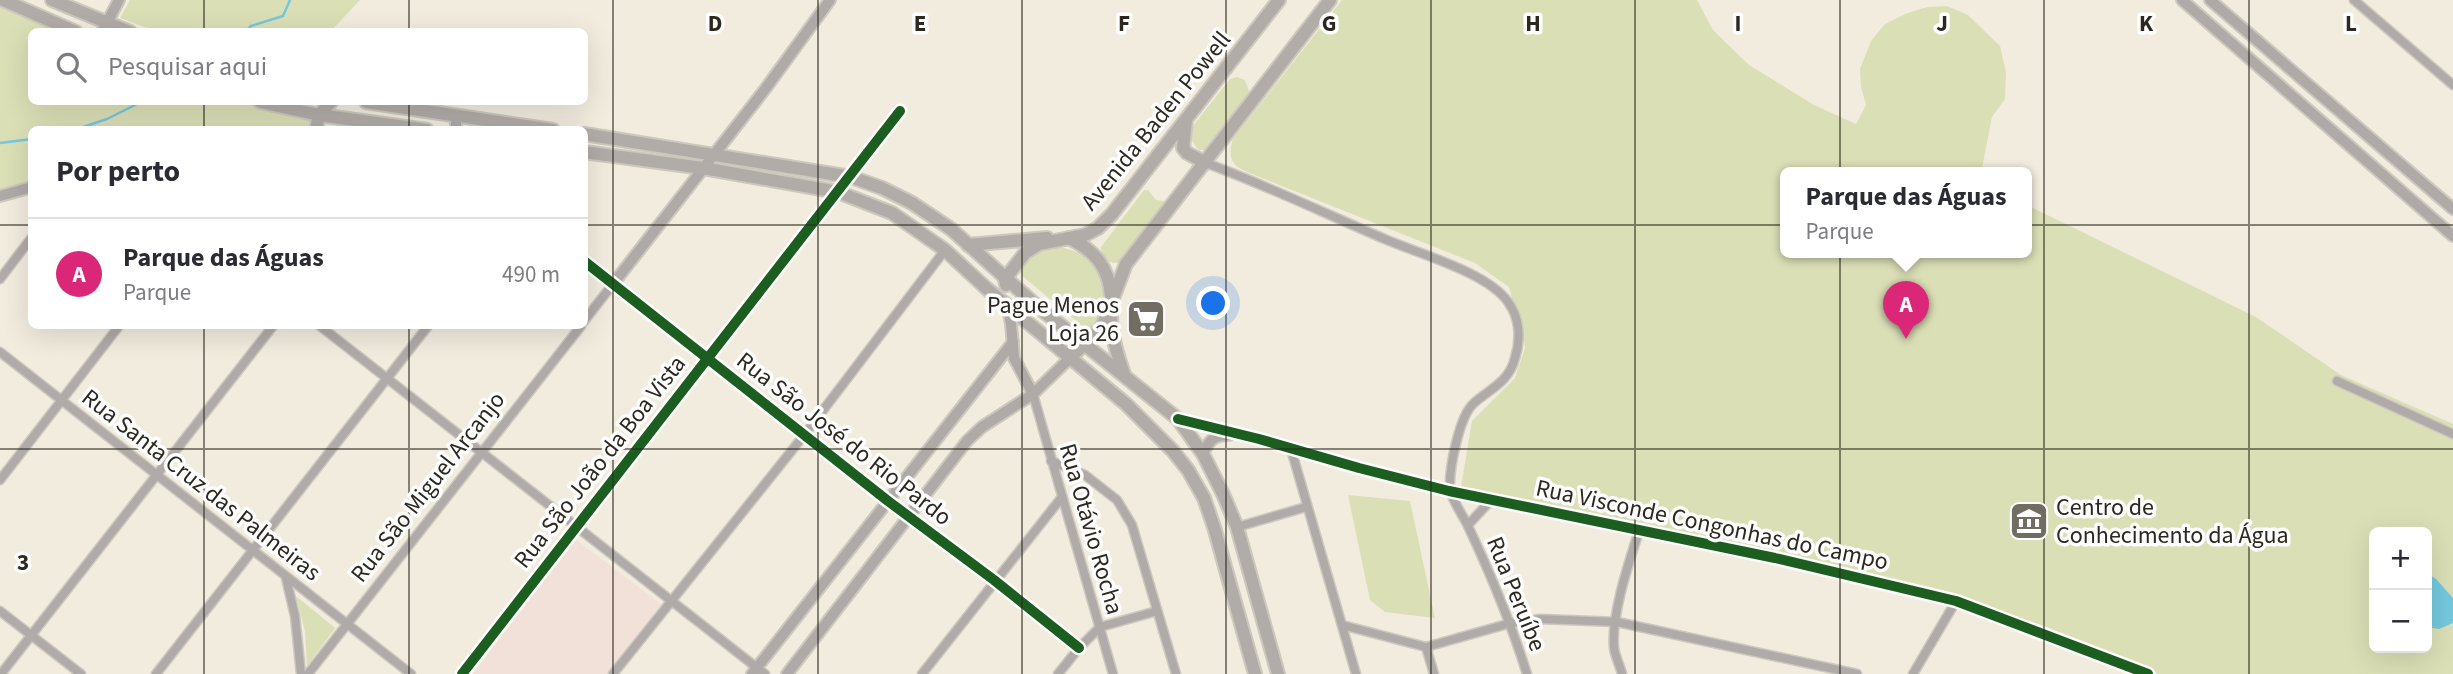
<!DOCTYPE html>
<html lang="pt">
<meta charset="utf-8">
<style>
:root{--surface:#fff;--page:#f7f7f7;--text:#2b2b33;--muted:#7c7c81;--line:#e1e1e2;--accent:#db2777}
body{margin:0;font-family:"Source Sans 3",sans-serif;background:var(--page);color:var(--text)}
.controls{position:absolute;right:21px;bottom:21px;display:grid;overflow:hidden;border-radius:10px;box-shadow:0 7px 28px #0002}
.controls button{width:63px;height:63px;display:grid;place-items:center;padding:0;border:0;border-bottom:2px solid var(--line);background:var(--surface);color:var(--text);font:35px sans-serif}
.you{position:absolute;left:1214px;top:304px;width:24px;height:24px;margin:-18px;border:5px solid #fff;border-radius:50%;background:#1a73e8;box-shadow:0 0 0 10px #1a73e833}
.badge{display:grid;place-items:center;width:46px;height:46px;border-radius:50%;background:var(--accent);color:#fff;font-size:23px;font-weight:700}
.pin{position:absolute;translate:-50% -58px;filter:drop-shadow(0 2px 4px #0008)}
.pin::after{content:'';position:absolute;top:37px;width:24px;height:21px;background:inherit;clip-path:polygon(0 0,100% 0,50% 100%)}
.popup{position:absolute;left:1780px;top:167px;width:252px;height:91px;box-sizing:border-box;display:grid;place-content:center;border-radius:10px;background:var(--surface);filter:drop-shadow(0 2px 5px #0005);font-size:23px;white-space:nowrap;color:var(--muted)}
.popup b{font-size:26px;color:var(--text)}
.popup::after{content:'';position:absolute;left:50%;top:100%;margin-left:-14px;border:14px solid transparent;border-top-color:var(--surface)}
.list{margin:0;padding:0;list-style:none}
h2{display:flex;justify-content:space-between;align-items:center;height:91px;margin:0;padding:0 28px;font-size:30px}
h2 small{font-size:23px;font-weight:400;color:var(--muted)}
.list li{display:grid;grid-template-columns:46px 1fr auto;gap:21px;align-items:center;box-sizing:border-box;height:112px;padding:0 28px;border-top:2px solid var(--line)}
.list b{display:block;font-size:26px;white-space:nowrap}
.list p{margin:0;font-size:23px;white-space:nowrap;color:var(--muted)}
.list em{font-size:23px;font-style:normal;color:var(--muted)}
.icon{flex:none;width:38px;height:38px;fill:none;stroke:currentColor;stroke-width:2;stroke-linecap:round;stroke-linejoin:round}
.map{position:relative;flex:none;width:2453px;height:674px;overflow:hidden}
.search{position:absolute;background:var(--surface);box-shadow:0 7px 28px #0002;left:28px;top:28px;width:560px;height:77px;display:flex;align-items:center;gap:18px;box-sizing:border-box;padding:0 24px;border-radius:10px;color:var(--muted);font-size:26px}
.panel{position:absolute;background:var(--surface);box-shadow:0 7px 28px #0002;left:28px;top:126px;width:560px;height:203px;border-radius:10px}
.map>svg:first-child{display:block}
.education{fill:#f2e1d9}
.green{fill:#dbdfb6;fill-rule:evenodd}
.water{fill:#75c8dd}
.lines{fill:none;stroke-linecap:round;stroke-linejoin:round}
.stream{stroke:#75c8dd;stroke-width:2.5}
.street-casing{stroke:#cdc8be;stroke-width:11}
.secondary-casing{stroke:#cdc8be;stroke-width:14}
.primary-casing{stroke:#cdc8be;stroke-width:16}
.street{stroke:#b0aba9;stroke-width:8}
.secondary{stroke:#afaaa7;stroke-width:10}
.primary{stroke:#b2aca8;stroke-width:12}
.cycleway-casing{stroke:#fdfdfd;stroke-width:15}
.cycleway{stroke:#1b5e20;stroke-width:10}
.grid{fill:none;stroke:#2c281f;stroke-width:2;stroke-opacity:0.55}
.labels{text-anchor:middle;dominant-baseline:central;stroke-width:7;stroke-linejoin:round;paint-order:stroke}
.street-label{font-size:24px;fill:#2c281f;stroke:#fdfdfd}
.poi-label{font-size:24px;fill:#2c281f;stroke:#fdfdfd;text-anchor:end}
.grid-label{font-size:23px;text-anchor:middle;font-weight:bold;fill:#2c281f;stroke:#fdfdfd;stroke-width:7;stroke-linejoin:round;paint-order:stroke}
</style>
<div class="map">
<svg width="2453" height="674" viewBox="0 0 2453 674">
<rect width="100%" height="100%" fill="#f2ecdf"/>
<polygon class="education" points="575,539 661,604 608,674 473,674"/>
<g class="green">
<polygon points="130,0 360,0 330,32 156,31 120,18"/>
<path d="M 1342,0 L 1697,0 L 1713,30 L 1749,65 L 1814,105 L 1856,124 L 1866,105 L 1861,87 L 1860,69 L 1871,41 L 1885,24 L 1905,14 L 1927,7 L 1947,6 L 1968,15 L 2000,46 L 2006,72 L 2005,99 L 1992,117 L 1981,173 L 1785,173 L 1785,253 L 2027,253 L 2027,205 L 2256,317 L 2341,375 L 2453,424 L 2453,674 L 2158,674 L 2137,664 L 1963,598 L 1461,487 L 1472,421 L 1515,378 L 1525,348 L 1521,318 L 1513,303 L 1509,287 L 1475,263 L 1247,172 C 1231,165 1227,156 1233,139 ZM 2374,532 L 2427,532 L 2427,648 L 2374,648 Z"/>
<polygon points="0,5 61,31 32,32 32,102 246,102 314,118 312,129 32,130 31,184 0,194"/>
<path d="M 1237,77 L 1245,80 L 1249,91 L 1245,103 L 1207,150 L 1199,150 C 1192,142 1188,137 1192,127 L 1230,79 Z"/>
<path d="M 1144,190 L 1148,190 L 1156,200 L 1170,202 L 1122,262 C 1110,265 1101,260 1101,247 Z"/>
<path d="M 1057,247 C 1104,252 1117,294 1091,330 L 1087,330 L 1020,274 C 1025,255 1041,250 1057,247 Z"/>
<polygon points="1348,495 1410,501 1435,618 1385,612 1370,600"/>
<polygon points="296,596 335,628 307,666 305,631"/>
</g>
<polygon class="water" points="2427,573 2436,579 2453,598 2453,623 2439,629 2427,627"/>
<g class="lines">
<g class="stream">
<polyline points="245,32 251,26 283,16 290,0"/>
<polyline points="74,130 107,119 141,102"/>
<polyline points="0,143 32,139"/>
</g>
<g class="street-casing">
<g id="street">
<polyline points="2354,0 2453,85"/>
<path d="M 1206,163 C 1268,186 1326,214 1387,240 C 1420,254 1488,273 1508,302 C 1520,318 1521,339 1515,358 C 1509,382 1491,388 1474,403 C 1459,416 1449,469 1450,489 C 1450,497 1464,517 1468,526 C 1491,575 1511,623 1527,674"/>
<polyline points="0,279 32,237"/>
<polyline points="584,321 613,284"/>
<polyline points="320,326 765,674"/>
<polyline points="0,352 411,674"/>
<polyline points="2337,381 2453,434"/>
<polyline points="1033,394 1113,674"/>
<polyline points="1291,449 1356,674"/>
<polyline points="1051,461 1085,475 1117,500 1132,525 1176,674"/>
<polyline points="0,480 119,326"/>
<polyline points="888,501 994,580 1079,648"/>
<polyline points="1468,525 1492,499"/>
<polyline points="1237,527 1306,507"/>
<polyline points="286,578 295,616 301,674"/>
<polyline points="0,611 81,674"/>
<polyline points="1342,625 1426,647 1511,623 1540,619 1617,622 1857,674"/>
<polyline points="1426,647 1434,674"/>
<polyline points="1,674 273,326"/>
<polyline points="156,674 428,326"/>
<polyline points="308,674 581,326"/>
<polyline points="462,674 900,111"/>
<polyline points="613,674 805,434 945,250"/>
<polyline points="922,674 1062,497"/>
<polyline points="1058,674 1079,648 1100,627 1157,611"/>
<path d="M 1622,674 C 1620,666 1615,656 1614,648 C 1611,615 1629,562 1639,531"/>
<polyline points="1913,674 1956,601"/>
</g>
</g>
<g class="secondary-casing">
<g id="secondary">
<polyline points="2182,0 2453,236"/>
<polyline points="2210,0 2453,209"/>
<polyline points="102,32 119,0"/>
<polyline points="456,116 456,130"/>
<polyline points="0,196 32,187"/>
<polyline points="584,261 888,501"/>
<polyline points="613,284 766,88 830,0"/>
<polyline points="1007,304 1011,324 1014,358 1033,394"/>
<polyline points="1178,419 1259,439 1359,468 1449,491 1775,558 1956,601 2148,674"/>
<path d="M 1203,454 C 1209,440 1214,435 1229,435"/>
<polyline points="752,674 1013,342"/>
<polyline points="787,674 967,441 982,427 1033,394 1070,358"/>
</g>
</g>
<g class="primary-casing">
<g id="primary">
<polyline points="3,0 76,32"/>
<polyline points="52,0 130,32"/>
<polyline points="260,102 319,115 427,130"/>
<polyline points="366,102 553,130"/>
<polyline points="1186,120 1183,148 1187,153 1206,163"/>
<polyline points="316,130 319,115 331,102"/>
<polyline points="584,134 851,177 882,188 912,203 951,229 1038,307 1178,419 1203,454 1223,494 1237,527 1278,674"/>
<polyline points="584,152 703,168 838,192 892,213 945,250 986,288 1126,404 1173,451 1188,470 1204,498 1214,527 1255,674"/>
<path d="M 1069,238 C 1094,250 1109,267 1111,296"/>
<polyline points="968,245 1047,238"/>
<polyline points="1006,285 1005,279 1025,253 1039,244 1085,235 1098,228 1112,214 1279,0"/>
<path d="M 1111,314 C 1111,335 1117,354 1124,374"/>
<polyline points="1070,358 1102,327 1126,264 1330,0"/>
</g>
</g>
<use href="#street" class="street"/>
<use href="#secondary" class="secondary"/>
<use href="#primary" class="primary"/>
<g class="cycleway-casing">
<g id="cycleway">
<polyline points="584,261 888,501 994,580 1079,648"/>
<polyline points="1178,419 1259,439 1359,468 1449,491 1775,558 1956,601 2148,674"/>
<polyline points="462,674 900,111"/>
</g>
</g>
<use href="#cycleway" class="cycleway"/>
</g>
<path class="grid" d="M 204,0 L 204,32M 409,0 L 409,32M 613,0 L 613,674M 818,0 L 818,674M 1022,0 L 1022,674M 1226,0 L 1226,674M 1431,0 L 1431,674M 1635,0 L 1635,674M 1840,0 L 1840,674M 2044,0 L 2044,674M 2249,0 L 2249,674M 204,102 L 204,130M 409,102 L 409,130M 0,225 L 32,225M 584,225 L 2453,225M 204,326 L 204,674M 409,326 L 409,674M 0,449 L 2453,449"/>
<defs>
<g id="supermarket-square" transform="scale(2.0125)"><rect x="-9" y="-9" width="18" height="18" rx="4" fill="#716d62" stroke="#fdfdfd"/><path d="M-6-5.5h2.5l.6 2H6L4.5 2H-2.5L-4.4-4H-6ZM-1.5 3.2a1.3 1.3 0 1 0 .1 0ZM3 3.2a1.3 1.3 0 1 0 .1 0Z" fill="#fff"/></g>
<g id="museum-square" transform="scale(2.0125)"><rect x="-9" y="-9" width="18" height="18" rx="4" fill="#716d62" stroke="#fdfdfd"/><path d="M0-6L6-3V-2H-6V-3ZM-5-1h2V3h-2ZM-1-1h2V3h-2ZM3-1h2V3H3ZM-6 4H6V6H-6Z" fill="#fff"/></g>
</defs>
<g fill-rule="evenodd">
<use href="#supermarket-square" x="1146" y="319"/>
<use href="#museum-square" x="2029" y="521"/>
</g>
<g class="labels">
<g class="street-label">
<text transform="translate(1156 121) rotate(-51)">Avenida Baden Powell</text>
<text transform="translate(844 439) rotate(38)">Rua São José do Rio Pardo</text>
<text transform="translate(600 462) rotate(-52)">Rua São João da Boa Vista</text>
<text transform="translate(201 485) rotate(38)">Rua Santa Cruz das Palmeiras</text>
<text transform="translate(428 487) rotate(-52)">Rua São Miguel Arcanjo</text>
<text transform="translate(1712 525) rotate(12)">Rua Visconde Congonhas do Campo</text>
<text transform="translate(1091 529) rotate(74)">Rua Otávio Rocha</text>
<text transform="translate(1516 594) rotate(68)">Rua Peruíbe</text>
</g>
<g class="poi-label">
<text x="1119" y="305">Pague Menos<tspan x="1119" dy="28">Loja 26</tspan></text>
<text x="2056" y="507" text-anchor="start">Centro de<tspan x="2056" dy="28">Conhecimento da Água</tspan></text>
</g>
</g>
<g class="grid-label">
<text x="715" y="31">D</text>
<text x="920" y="31">E</text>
<text x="1124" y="31">F</text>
<text x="1329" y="31">G</text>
<text x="1533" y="31">H</text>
<text x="1738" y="31">I</text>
<text x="1942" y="31">J</text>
<text x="2146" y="31">K</text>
<text x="2351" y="31">L</text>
<text x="23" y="570">3</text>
</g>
</svg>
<div class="controls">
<button>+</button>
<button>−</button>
</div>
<div class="you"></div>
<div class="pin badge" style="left:1906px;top:339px">A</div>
<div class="popup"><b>Parque das Águas</b>Parque</div>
<div class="search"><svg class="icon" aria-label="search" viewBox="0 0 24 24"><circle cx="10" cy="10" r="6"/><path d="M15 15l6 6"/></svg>Pesquisar aqui</div>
<section class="panel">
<h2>Por perto<small></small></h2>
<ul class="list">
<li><span class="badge">A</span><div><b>Parque das Águas</b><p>Parque</p></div><em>490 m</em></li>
</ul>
</section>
</div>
